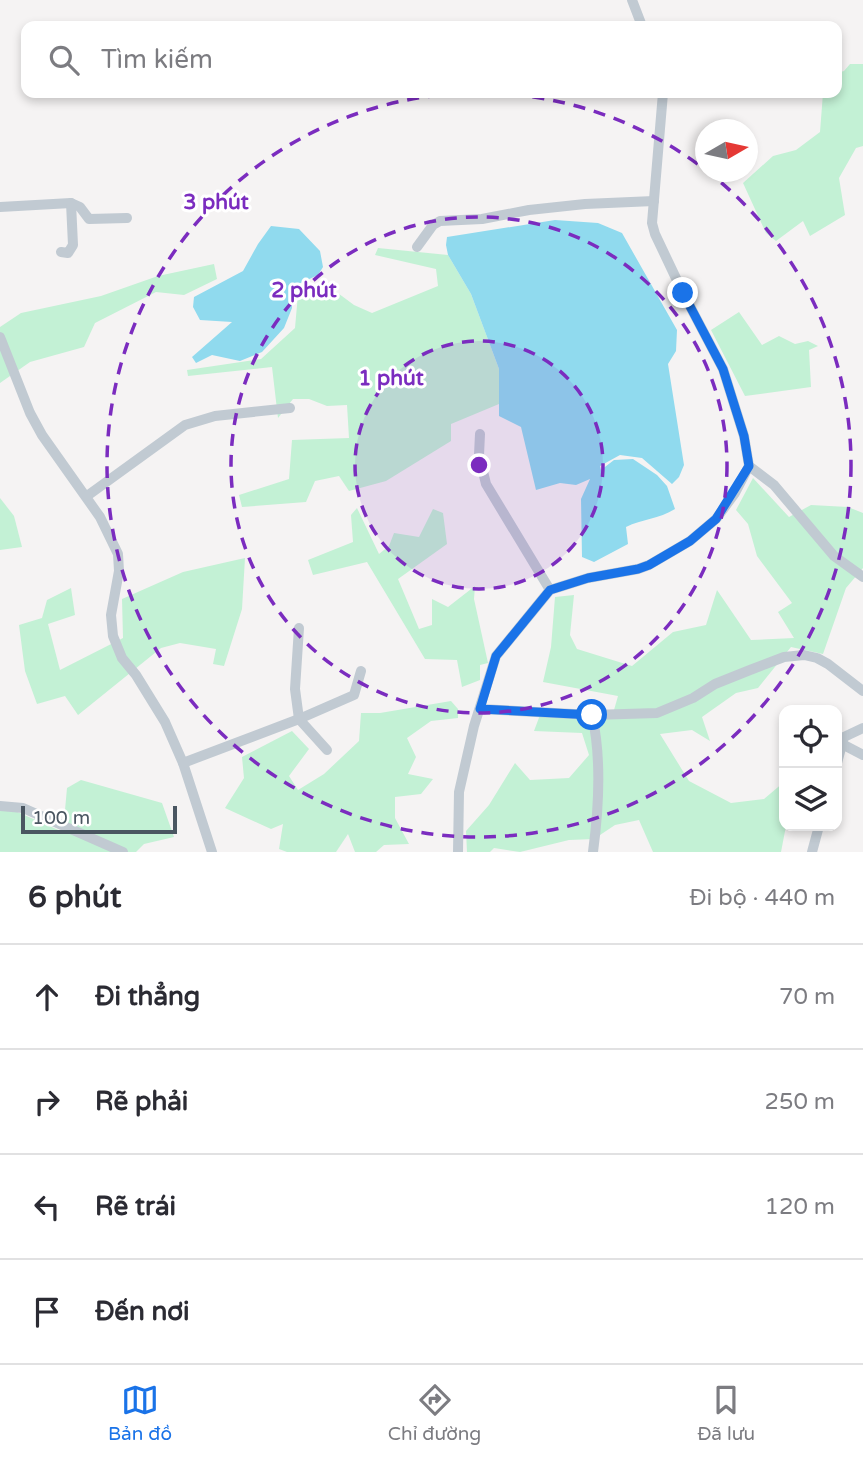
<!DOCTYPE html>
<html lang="vi">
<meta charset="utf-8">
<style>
:root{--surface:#fff;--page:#f7f7f7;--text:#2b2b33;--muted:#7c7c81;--line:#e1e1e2;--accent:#1a73e8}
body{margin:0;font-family:"Varela Round",sans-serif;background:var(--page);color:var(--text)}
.controls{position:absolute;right:21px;bottom:21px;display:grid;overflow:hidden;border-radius:14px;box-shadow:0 4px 10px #0003}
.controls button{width:63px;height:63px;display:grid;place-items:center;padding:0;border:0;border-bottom:2px solid var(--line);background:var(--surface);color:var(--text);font:35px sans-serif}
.compass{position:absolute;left:695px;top:119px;width:63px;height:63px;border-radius:50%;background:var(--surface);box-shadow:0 4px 10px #0003;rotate:81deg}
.scale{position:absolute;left:21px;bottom:18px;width:156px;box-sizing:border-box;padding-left:7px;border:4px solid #4a5661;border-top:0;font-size:19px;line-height:24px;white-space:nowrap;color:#4a5661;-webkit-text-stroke:5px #fff;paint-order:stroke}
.stop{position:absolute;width:21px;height:21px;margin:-16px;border:5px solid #1a73e8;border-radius:50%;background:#fff}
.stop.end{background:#1a73e8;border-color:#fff;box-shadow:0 2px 7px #0008}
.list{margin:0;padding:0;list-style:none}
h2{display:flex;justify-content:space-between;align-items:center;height:91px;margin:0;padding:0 28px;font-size:30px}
h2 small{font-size:23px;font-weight:400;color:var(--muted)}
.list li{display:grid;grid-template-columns:46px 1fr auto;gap:21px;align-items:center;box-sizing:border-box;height:105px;padding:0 28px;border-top:2px solid var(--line)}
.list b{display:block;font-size:26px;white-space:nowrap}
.list em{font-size:23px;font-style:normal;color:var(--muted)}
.icon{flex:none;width:38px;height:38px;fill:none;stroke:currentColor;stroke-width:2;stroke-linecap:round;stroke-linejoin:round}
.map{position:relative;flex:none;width:863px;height:852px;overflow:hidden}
.search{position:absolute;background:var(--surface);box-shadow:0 4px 10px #0003;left:21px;right:21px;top:21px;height:77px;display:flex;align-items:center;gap:18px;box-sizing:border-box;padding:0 24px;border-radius:14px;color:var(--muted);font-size:26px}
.sheet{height:511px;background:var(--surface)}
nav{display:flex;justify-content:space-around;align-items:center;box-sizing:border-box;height:98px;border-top:2px solid var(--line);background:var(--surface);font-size:19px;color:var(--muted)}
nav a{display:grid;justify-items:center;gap:4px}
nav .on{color:var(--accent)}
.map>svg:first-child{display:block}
.green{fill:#c3f1d5}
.water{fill:#90daee}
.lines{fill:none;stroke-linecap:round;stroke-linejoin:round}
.street{stroke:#c1cad2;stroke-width:10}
.route{stroke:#1a73e8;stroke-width:9}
.ring{fill:none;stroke:#7b2cbf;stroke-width:3.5;stroke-dasharray:12 9}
.centre{fill:#7b2cbf;stroke:#fff;stroke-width:3.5}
.ring-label{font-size:21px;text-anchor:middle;font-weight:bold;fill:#7b2cbf;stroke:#fff;stroke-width:6;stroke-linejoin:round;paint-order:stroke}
</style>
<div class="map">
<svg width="863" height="852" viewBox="0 0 863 852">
<rect width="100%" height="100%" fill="#f5f3f3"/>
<g class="green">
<polygon points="850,64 863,64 863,146 856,148 839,178 845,215 810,236 803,221 776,241 766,233 743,183 773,156 796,150 820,132 823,93 837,93 837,73 844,71"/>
<polygon points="378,248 448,255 471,294 499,369 499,404 451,424 451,441 386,481 349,491 339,476 315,481 306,502 242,507 239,495 289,479 292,440 349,438 347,405 327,406 309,399 293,399 278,418 272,367 188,376 187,370 261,359 295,328 298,294 323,282 354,305 372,313 438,286 436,269 375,255"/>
<polygon points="214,264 217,279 184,295 156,292 95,323 84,347 30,362 0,383 0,327 21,313 101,296 158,276"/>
<polygon points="739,312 762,345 779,336 795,344 808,341 818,346 809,350 811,387 745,396 711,330"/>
<polygon points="753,478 789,517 811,505 848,507 863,513 863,568 846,588 823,654 791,647 758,688 736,693 702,717 710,741 692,730 660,734 689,781 731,803 764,799 784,782 784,826 786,826 781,852 653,852 639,820 615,825 594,839 569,840 520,852 494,848 490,852 467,852 466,831 489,805 515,763 530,780 569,778 589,755 582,733 534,731 540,715 612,717 618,696 543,682 551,647 555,597 574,595 570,635 577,649 632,666 673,632 706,625 717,590 751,640 794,638 778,612 792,603 757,556 748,524 736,510"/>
<polygon points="0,498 14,516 22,547 0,550"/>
<polygon points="357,508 379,554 389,546 394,533 419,537 433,509 443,513 447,544 398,579 419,629 432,625 432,599 448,607 475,586 474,599 488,663 480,665 480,680 462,687 457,660 425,659 367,562 313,575 308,560 353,542 351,515"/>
<polygon points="245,558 242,609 224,666 213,664 216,649 180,643 161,648 78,715 65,696 37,704 25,671 19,625 42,618 47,600 71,588 75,615 48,624 60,670 123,638 122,599 183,572"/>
<polygon points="451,701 458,709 458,718 431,721 407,738 416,757 408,774 433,779 421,794 395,797 395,818 409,844 384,845 376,852 355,852 348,834 336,852 287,852 279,849 283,824 271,829 225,808 244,778 242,757 292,731 309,749 289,776 298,790 324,774 359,741 361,713 380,713"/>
<polygon points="81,780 162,803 174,837 144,844 136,852 0,852 0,807 6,807 63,832 67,788"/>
</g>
<g class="water">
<path d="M 555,220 L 598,223 L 622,233 L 677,330 L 676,351 L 668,364 L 684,465 L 679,477 L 672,484 L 642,458 L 620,455 L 600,466 L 601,470 L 614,460 L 633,459 L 657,475 L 667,486 L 675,509 C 659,519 642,519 626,527 L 628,544 L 594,562 L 582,557 L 581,499 L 590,479 L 576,485 L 560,483 L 536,490 L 521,427 L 499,416 L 499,369 L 471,294 L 448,255 L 446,245 L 447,237 Z"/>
<polygon points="271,226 299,229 320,251 323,267 318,275 292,287 292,308 284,328 262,352 240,361 212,355 196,363 192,357 232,322 200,320 193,307 194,297 243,271 258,244"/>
</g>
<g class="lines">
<g class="street">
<polyline points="632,0 642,26"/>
<polyline points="0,207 71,203 80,207 89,219 127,218"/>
<polyline points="417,247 433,225 440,221 482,219 529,210 585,204 654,201"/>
<polyline points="61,252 68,253 73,245 71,203"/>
<polyline points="0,337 30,413 42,435 100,517 118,554 119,571 111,615 113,636 122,658 136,675 165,722 183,763 212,852"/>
<polyline points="480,434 479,455 486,484 550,590"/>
<polyline points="749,466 774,485 834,556 863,577"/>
<polyline points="87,496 185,425 215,416 290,408"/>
<polyline points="299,628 295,689 299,719 327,750"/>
<polyline points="480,709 592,715"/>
<polyline points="842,744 863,755"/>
<polyline points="183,763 299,719 354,695 361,671"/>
<polyline points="837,763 844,737 863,728"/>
<polyline points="0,806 23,808 123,852"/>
<polyline points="458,852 459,792 474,726 496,656 550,590 588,578 638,569 649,565 690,541 716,519 735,493 749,466 744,436 723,369 683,293 655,234 652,223 663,93"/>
<path d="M 593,852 C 599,807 602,759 592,715 L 657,713 L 693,698 L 715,684 L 750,670 L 784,657 L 804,655 L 817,658 L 828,664 L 863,691"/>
<polyline points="812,852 819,826"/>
</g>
</g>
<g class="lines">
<polyline class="route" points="592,715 480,709 496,656 550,590 588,578 638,569 649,565 690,541 716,519 749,466 744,436 723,369 683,293"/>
</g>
<circle cx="479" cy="465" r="124" fill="#7b2cbf" fill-opacity=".12"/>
<g class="ring">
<circle cx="479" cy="465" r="124"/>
<circle cx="479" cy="465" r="248"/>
<circle cx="479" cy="465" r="372"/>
</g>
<circle cx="479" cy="465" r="10" class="centre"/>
<g class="ring-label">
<text x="216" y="209">3 phút</text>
<text x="304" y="297">2 phút</text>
<text x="391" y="385">1 phút</text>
</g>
</svg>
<div class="controls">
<button><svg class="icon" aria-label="locate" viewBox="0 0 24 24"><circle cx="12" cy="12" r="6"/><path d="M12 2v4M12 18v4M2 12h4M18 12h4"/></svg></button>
<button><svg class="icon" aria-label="layers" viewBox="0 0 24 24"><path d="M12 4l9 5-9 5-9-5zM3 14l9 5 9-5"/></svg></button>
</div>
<svg class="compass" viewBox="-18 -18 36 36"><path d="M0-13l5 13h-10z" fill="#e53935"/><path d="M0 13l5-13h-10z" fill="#7c7c81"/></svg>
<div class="scale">100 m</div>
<div class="stop" style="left:592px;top:715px"></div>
<div class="stop end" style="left:683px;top:293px"></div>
<div class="search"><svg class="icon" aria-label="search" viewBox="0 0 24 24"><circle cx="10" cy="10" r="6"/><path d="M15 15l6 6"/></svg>Tìm kiếm</div>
</div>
<section class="sheet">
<h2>6 phút<small>Đi bộ · 440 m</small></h2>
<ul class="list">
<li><svg class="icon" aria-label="ahead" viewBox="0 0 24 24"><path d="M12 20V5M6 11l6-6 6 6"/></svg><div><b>Đi thẳng</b></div><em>70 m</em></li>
<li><svg class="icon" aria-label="right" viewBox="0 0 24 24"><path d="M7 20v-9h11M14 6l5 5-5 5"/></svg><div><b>Rẽ phải</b></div><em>250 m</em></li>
<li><svg class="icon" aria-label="left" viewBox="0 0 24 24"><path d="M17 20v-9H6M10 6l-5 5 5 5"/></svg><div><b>Rẽ trái</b></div><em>120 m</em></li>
<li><svg class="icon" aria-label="arrive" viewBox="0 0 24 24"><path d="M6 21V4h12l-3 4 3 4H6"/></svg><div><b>Đến nơi</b></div></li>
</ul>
</section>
<nav>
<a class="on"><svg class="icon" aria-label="map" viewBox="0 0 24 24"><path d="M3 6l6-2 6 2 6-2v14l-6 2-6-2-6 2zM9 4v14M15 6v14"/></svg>Bản đồ</a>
<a><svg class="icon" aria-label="directions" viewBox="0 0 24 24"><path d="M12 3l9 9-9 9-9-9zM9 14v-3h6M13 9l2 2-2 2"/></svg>Chỉ đường</a>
<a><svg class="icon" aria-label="saved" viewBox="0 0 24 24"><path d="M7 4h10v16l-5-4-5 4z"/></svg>Đã lưu</a>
</nav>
